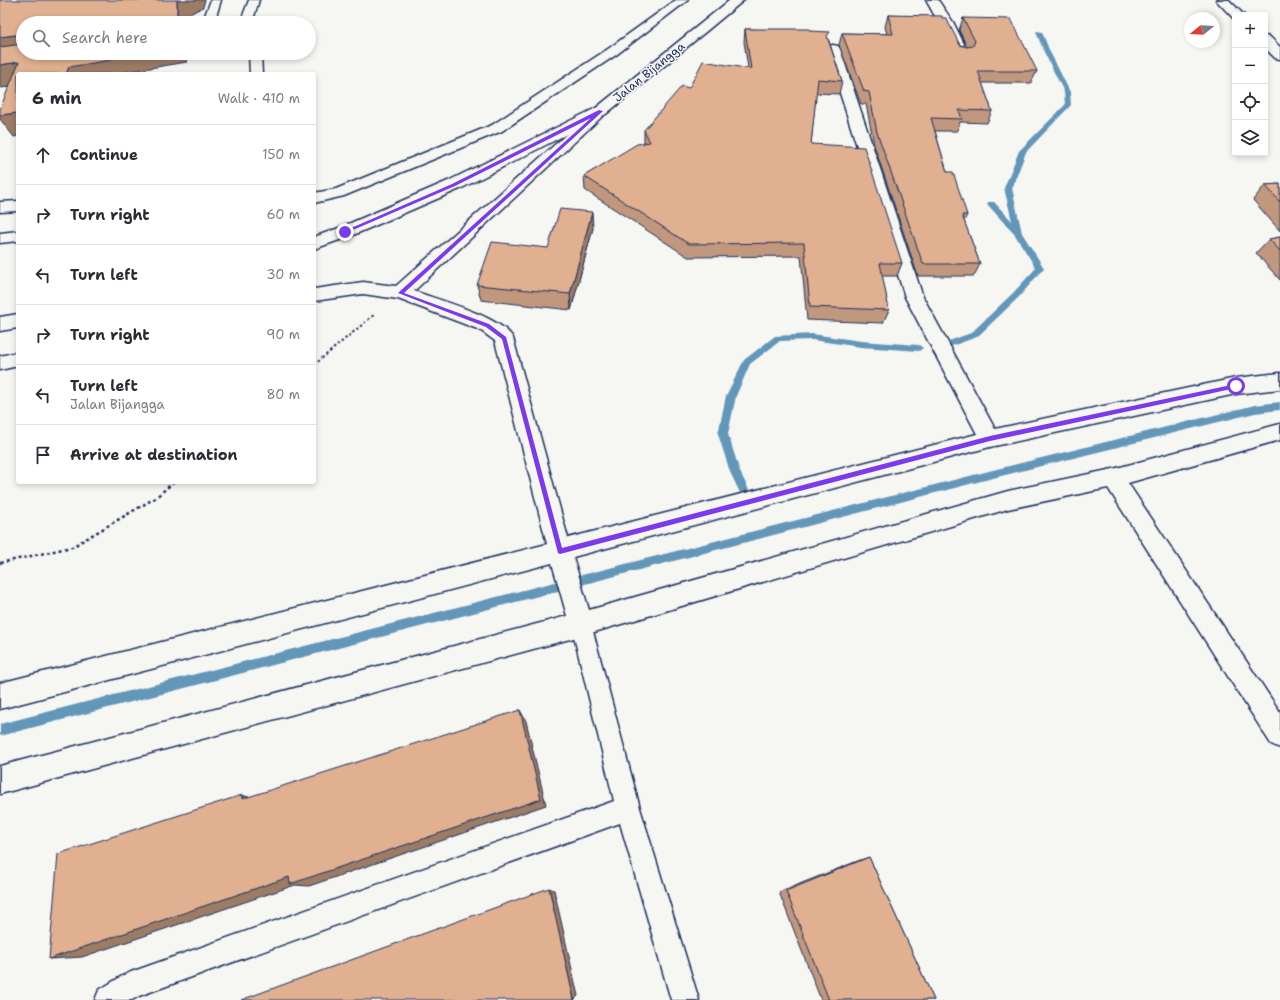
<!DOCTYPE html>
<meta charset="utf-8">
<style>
:root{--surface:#fff;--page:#f7f7f7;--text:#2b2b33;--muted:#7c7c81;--line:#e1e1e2}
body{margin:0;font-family:"Shantell Sans",sans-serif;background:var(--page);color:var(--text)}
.controls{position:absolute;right:12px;top:12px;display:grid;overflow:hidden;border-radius:4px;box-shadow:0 2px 6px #0003}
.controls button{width:36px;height:36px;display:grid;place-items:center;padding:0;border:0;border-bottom:1px solid var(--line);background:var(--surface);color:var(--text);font:20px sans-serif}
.compass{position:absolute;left:1184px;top:12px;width:36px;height:36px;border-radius:50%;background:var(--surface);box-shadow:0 2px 6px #0003;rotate:252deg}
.stop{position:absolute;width:12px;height:12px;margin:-9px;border:3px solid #7c3aed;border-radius:50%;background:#fff}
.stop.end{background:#7c3aed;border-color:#fff;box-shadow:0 1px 4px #0008}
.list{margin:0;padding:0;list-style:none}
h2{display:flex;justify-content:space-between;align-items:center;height:52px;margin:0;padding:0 16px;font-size:17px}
h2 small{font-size:13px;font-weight:400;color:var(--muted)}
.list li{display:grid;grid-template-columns:26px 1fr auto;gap:12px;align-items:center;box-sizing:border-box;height:60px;padding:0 16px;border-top:1px solid var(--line)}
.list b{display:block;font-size:15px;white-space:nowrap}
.list p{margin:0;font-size:13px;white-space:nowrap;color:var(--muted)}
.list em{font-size:13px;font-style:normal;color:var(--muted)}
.icon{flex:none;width:22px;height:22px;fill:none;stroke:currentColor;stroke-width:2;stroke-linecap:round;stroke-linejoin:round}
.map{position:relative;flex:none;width:1280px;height:1000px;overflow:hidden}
.search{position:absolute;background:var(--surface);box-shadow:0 2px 6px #0003;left:16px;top:16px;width:300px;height:44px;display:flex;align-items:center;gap:10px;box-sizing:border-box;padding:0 14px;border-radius:22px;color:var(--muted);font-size:15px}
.panel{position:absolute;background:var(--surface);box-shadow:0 2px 6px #0003;left:16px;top:72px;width:300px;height:412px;border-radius:4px}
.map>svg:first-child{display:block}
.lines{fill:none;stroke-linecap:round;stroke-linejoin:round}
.stream{fill:#6497b9;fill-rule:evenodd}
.lane-casing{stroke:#1b2f5e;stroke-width:3}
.street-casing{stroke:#1b2f5e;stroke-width:3}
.secondary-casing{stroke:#1b2f5e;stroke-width:3}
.path-far1{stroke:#1b2f5e;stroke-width:2;stroke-dasharray:2.5 2.5;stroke-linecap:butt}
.path{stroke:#1b2f5e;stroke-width:2.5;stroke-dasharray:3 3;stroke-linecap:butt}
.lane{fill:#f6f6f2;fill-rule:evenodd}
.street{fill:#f6f6f2;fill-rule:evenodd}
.secondary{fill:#f6f6f2;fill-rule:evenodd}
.wall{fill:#c1977d;stroke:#1b2f5e}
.shaded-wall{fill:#9d7b66;stroke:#1b2f5e}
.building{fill:#e0b091;stroke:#1b2f5e}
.route{fill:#7c3aed}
.labels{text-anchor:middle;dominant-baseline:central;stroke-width:3;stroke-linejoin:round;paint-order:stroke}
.far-street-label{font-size:12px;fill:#1b2f5e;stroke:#f6f6f2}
</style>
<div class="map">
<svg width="1280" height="1000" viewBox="0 0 1280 1000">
<rect width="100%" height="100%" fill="#f6f6f2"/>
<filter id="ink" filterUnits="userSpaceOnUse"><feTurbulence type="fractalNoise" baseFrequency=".025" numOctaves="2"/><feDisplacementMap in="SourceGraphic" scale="8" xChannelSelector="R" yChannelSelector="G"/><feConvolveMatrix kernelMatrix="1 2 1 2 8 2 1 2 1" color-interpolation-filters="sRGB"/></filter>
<g filter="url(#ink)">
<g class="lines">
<g class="stream">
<polygon points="1037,31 1042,32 1050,52 1070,92 1071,105 1026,152 1012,188 1022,233 1044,268 1019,297 977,337 949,347 946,346 945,344 946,342 971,333 1013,293 1036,268 1015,235 987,204 988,202 994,202 1012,221 1004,188 1019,151 1065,105 1064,92 1044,52 1036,32"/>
<polygon points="812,334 861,341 919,345 923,348 919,351 861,347 812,340 780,341 750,364 736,396 728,434 740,472 750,492 749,495 745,496 741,495 730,472 718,434 726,396 744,360 775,336"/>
<polygon points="1280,402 1280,410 1255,413 993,478 0,736 0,724 993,470 1255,405"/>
</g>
<g class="lane-casing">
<g id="lane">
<polygon points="211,0 221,0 214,23 202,23"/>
<polygon points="249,0 259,0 252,23 240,23"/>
<polygon points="676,0 688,0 616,55 502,131 344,196 314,203 314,193 336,189 492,125 608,49"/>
<polygon points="249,53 261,53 262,74 250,74"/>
<polygon points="18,201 18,211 0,212 0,202"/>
<polygon points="18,231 18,241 0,243 0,233"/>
<polygon points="581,614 588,617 591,624 640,808 699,1000 671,1000 620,823 139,996 132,1000 95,1000 99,990 122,976 131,972 614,801 571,624 574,617"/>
</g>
</g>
<g class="street-casing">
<g id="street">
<polygon points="926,0 938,0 953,22 964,44 962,47 952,47"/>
<path d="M 833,45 L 838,46 L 840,49 L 923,297 L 995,429 L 1236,378 L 1280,373 L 1280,389 L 1236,394 L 990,447 L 573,557 L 589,610 L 1008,491 L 1113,469 L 1280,424 L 1280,440 L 1128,483 L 1280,712 L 1280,748 L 1271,744 L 1108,488 L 1008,509 L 581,636 L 0,794 L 0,766 L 567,616 L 552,563 L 0,709 L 0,683 L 547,544 L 495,341 L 480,330 L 398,299 L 363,294 L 314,301 L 314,289 L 363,282 L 396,286 L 596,108 L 601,107 L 606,108 L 608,111 L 414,291 C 438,300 501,316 513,338 L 568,538 L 977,434 L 905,297 L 826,49 L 828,46 Z"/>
<polygon points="18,352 18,366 0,370 0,356"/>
</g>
</g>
<g class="secondary-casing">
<g id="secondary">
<polygon points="730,0 744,0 606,114 460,189 351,236 314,249 314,237 339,228 448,181 596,108"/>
<polygon points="1216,0 1229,0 1244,15 1235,15 1235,18 1233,18"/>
<polygon points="1265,36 1270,37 1280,47 1280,59 1275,58 1265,48"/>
<polygon points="18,314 18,328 0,331 0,317"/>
</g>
</g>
<polyline class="path-far1" points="314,365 375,314"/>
<polyline class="path" points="0,563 72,547 155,498 174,482"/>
<use href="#lane" class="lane"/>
<use href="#street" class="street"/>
<use href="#secondary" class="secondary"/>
</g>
<g class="wall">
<polygon points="888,15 942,18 960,45 967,47 959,30 963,18 1037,71 1031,83 982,83 992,111 987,123 960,122 957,131 935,131 947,172 967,215 964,221 980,264 974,276 918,276 874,145 866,104 861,104 839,45 842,33 887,34 885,27"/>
<polygon points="745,29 810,31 828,38 842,81 839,94 816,93 811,144 902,263 897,276 882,276 889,310 883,323 807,320 801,256 688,257 585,190 584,176 644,142 644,130 689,88 748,68 744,42"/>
<polygon points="1280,184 1280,231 1253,200 1265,185"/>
<polygon points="593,228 571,310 481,300 477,285 548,248"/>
<polygon points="1280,237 1280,280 1256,253 1269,239"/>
<polygon points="869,857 934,1000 821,1000 779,892 860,860"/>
</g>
<g class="shaded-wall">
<polygon points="177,0 205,0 203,7 188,15 188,23 177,23"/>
<polygon points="23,34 23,53 0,60 0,37"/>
<polygon points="112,53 187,53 187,62 125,72 125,74 66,74 69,67"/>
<polygon points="19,62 18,86 0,88 0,65"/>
<polygon points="18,113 18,136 14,137 0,119 0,115"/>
<polygon points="592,212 593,228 571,310 570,294"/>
<polygon points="520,710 526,721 546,805 309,886 295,885 82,957 49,959"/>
<polygon points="242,795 263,802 242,799"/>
<polygon points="549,888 554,890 578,996 574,1000"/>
</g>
<g class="building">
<polygon points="0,0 177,0 177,23 23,23 23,34 0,37"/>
<polygon points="888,15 942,16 942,18 946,18 960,45 967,47 973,46 975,41 963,18 1011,19 1037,71 978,71 992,111 959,110 962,119 931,118 947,172 953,172 967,215 962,215 980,264 923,264 877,132 869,92 864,91 842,33 893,34"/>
<polygon points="745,29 810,29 810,31 830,32 827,36 842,81 818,79 811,144 864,147 902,263 880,263 889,310 810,307 804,243 689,244 584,176 637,144 650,142 644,130 682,86 689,88 703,61 751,69"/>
<polygon points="23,44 23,53 112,53 111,60 69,67 66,74 18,74 18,113 0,115 0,109 19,62 0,65 0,47"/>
<polygon points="1280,184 1280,202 1265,185"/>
<polygon points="560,209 592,212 570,294 477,285 492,242 548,248"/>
<polygon points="1280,237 1280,251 1269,239"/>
<polygon points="520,710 541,799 290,884 289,877 49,959 58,854 242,795 242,799"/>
<polygon points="869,857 934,1000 829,1000 786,891"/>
<polygon points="549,888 574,1000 241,1000"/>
</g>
</g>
<polygon class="route" points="599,110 603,111 404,293 489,324 506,337 562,548 990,436 1236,384 1239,386 1236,388 990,441 560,554 558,553 502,339 486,327 398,293 591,118 455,186 346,233 342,232 452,184"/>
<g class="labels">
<g class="far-street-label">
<text transform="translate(649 72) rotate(-39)">Jalan Bijangga</text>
</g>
</g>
</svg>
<div class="controls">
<button>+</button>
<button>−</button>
<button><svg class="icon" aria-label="locate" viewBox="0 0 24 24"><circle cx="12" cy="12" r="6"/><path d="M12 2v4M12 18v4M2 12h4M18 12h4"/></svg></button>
<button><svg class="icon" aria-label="layers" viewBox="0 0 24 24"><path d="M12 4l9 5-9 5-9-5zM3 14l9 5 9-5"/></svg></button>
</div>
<svg class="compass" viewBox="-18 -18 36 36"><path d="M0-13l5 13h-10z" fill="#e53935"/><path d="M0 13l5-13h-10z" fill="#7c7c81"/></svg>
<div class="stop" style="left:1236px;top:386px"></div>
<div class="stop end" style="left:345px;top:232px"></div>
<div class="search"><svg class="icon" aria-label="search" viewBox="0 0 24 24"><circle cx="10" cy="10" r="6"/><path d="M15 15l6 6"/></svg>Search here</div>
<section class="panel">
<h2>6 min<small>Walk · 410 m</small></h2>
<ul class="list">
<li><svg class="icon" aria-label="ahead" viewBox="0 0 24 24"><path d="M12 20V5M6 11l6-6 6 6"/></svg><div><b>Continue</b></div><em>150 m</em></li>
<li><svg class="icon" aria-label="right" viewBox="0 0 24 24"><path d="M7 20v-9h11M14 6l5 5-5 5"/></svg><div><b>Turn right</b></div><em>60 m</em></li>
<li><svg class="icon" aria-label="left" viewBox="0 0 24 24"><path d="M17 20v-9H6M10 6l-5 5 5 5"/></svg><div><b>Turn left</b></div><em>30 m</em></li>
<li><svg class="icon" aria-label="right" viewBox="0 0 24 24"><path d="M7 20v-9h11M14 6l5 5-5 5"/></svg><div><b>Turn right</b></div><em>90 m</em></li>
<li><svg class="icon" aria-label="left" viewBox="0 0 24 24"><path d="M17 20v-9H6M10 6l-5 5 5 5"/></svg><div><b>Turn left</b><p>Jalan Bijangga</p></div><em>80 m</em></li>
<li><svg class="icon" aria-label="arrive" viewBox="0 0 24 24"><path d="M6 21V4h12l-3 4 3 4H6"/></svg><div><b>Arrive at destination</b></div></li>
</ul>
</section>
</div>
